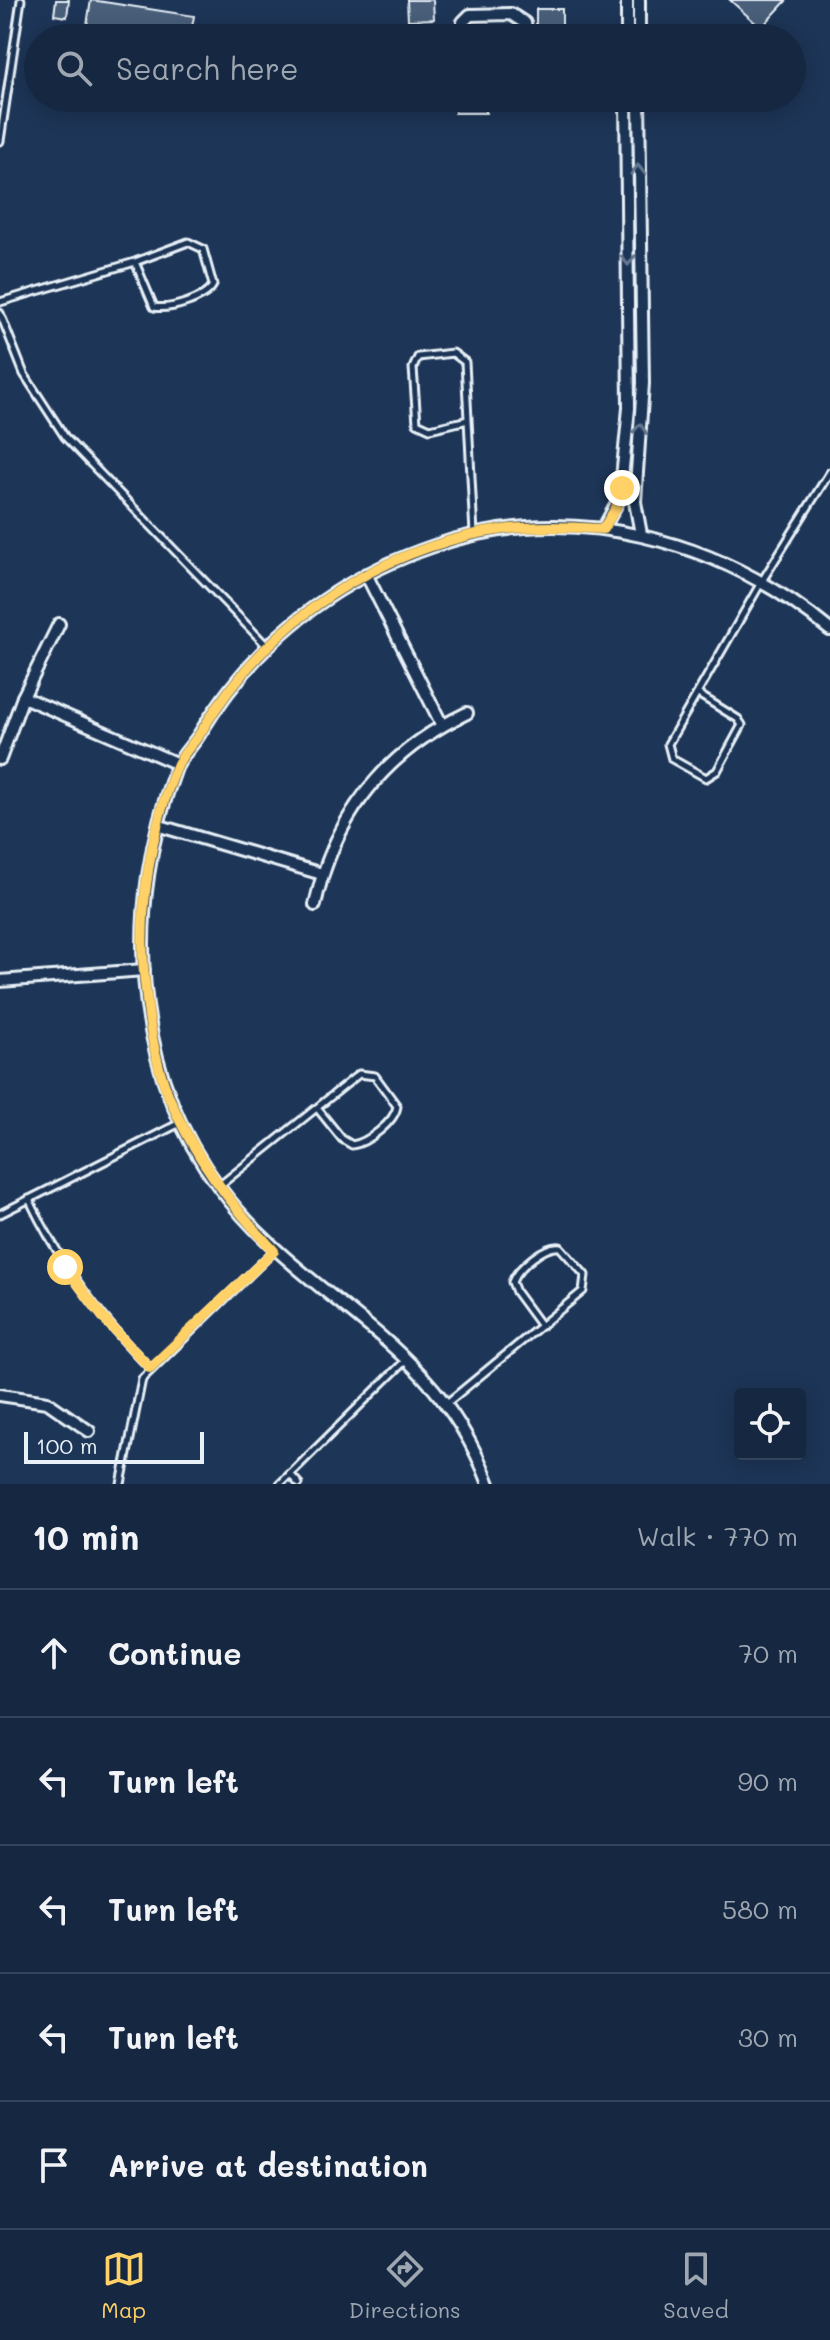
<!DOCTYPE html>
<meta charset="utf-8">
<style>
:root{--surface:#162841;--page:#1f3048;--text:#f1f3f6;--muted:#9ea6b1;--line:#35445a;--accent:#ffd166}
body{margin:0;font-family:Mali,sans-serif;background:var(--page);color:var(--text)}
.controls{position:absolute;right:24px;bottom:24px;display:grid;overflow:hidden;border-radius:8px;box-shadow:0 4px 20px #0003}
.controls button{width:72px;height:72px;display:grid;place-items:center;padding:0;border:0;border-bottom:2px solid var(--line);background:var(--surface);color:var(--text);font:40px sans-serif}
.scale{position:absolute;left:24px;bottom:20px;width:180px;box-sizing:border-box;padding-left:8px;border:4px solid #e8f1f8;border-top:0;font-size:22px;line-height:28px;white-space:nowrap;color:#e8f1f8;-webkit-text-stroke:6px #1d3557;paint-order:stroke}
.stop{position:absolute;width:24px;height:24px;margin:-18px;border:6px solid #ffd166;border-radius:50%;background:#fff}
.stop.end{background:#ffd166;border-color:#fff;box-shadow:0 2px 8px #0008}
.list{margin:0;padding:0;list-style:none}
h2{display:flex;justify-content:space-between;align-items:center;height:104px;margin:0;padding:0 32px;font-size:34px}
h2 small{font-size:26px;font-weight:400;color:var(--muted)}
.list li{display:grid;grid-template-columns:52px 1fr auto;gap:24px;align-items:center;box-sizing:border-box;height:128px;padding:0 32px;border-top:2px solid var(--line)}
.list b{display:block;font-size:30px;white-space:nowrap}
.list em{font-size:26px;font-style:normal;color:var(--muted)}
.icon{flex:none;width:44px;height:44px;fill:none;stroke:currentColor;stroke-width:2;stroke-linecap:round;stroke-linejoin:round}
.map{position:relative;flex:none;width:830px;height:1484px;overflow:hidden}
.search{position:absolute;background:var(--surface);box-shadow:0 4px 20px #0003;left:24px;right:24px;top:24px;height:88px;display:flex;align-items:center;gap:20px;box-sizing:border-box;padding:0 28px;border-radius:44px;color:var(--muted);font-size:30px}
.sheet{height:744px;background:var(--surface)}
nav{display:flex;justify-content:space-around;align-items:center;box-sizing:border-box;height:112px;border-top:2px solid var(--line);background:var(--surface);font-size:22px;color:var(--muted)}
nav a{display:grid;justify-items:center;gap:4px}
nav .on{color:var(--accent)}
.map>svg:first-child{display:block}
.building{fill:#495e7a;stroke:#e8f1f8;stroke-width:2}
.lines{fill:none;stroke-linecap:round;stroke-linejoin:round}
.service-casing{stroke:#e8f1f8;stroke-width:11}
.minor-casing{stroke:#e8f1f8;stroke-width:16}
.service{stroke:#1d3557;stroke-width:5}
.minor{stroke:#1d3557;stroke-width:10}
.oneway{stroke:#64778f}
.route{stroke:#ffd166;stroke-width:10}
</style>
<div class="map">
<svg width="830" height="1484" viewBox="0 0 830 1484">
<rect width="100%" height="100%" fill="#1d3557"/>
<filter id="ink" filterUnits="userSpaceOnUse"><feTurbulence type="fractalNoise" baseFrequency=".0125" numOctaves="2"/><feDisplacementMap in="SourceGraphic" scale="16" xChannelSelector="R" yChannelSelector="G"/><feConvolveMatrix kernelMatrix="1 2 1 2 8 2 1 2 1" color-interpolation-filters="sRGB"/></filter>
<g filter="url(#ink)">
<g class="building">
<polygon points="56,0 69,0 67,17 54,15"/>
<polygon points="91,0 194,16 190,38 127,38 86,31"/>
<polygon points="407,0 433,0 434,19 408,20"/>
<polygon points="730,0 787,0 761,28"/>
<rect x="536" y="9" width="26" height="28"/>
<rect x="455" y="98" width="31" height="15"/>
</g>
<g class="lines">
<g class="service-casing">
<g id="service">
<polyline points="0,141 21,0"/>
<path d="M 0,302 L 135,262 L 188,242 L 203,249 L 213,285 C 206,299 170,310 154,307 L 135,262"/>
<polyline points="0,313 24,374 65,437 266,645"/>
<polyline points="468,420 430,429 417,423 413,368 418,357 453,353 465,362 474,534"/>
<polyline points="698,694 738,719 742,725 717,771 706,778 672,759 668,744 762,581 830,472"/>
<path d="M 219,1186 L 359,1074 L 375,1076 L 397,1106 C 395,1122 367,1143 352,1145 L 342,1139 L 317,1108"/>
<path d="M 29,1199 C 60,1264 99,1317 150,1368"/>
<polyline points="0,1214 182,1122"/>
<path d="M 447,1403 L 583,1291 L 585,1275 L 560,1247 C 545,1245 518,1267 512,1282 L 516,1292 L 541,1326"/>
<polyline points="290,1474 299,1484"/>
<polyline points="121,1484 142,1379 274,1251"/>
<polyline points="280,1484 407,1359"/>
</g>
</g>
<g class="minor-casing">
<g id="minor">
<polyline points="462,38 463,22 470,15 511,14 525,23 528,38"/>
<polyline points="627,38 627,0"/>
<polyline points="639,38 639,0"/>
<polyline points="639,98 643,383 635,502 641,534"/>
<polyline points="603,529 620,498 629,408 626,98"/>
<polyline points="366,574 442,725"/>
<polyline points="23,697 178,764"/>
<polyline points="0,759 23,697 59,624"/>
<polyline points="160,826 322,874"/>
<path d="M 315,905 C 334,816 385,752 467,713"/>
<polyline points="0,981 144,970"/>
<polyline points="0,1395 47,1402 89,1431"/>
<path d="M 489,1484 C 433,1335 306,1304 219,1187 C 130,1068 124,904 176,768 C 181,756 192,746 199,735 C 254,643 333,580 434,546 C 571,499 721,539 830,630"/>
</g>
</g>
<use href="#service" class="service"/>
<use href="#minor" class="minor"/>
</g>
<defs><path id="oneway-chevron" d="M-2-3.5L2.5 0L-2 3.5" fill="none" stroke-width="1.6" stroke-linecap="round" stroke-linejoin="round" transform="scale(2)"/></defs>
<g class="oneway">
<use href="#oneway-chevron" transform="translate(638 170) rotate(-91)"/>
<use href="#oneway-chevron" transform="translate(628 260) rotate(89)"/>
<use href="#oneway-chevron" transform="translate(640 429) rotate(-85)"/>
</g>
</g>
<g class="lines" filter="url(#ink)">
<path class="route" d="M 65,1267 L 105,1320 L 150,1368 L 274,1251 C 230,1204 194,1156 169,1097 C 153,1058 148,1015 144,973 C 138,908 151,827 177,766 C 182,754 194,743 201,732 C 261,631 357,562 471,535 C 514,525 560,526 603,529 L 616,508 L 622,488"/>
</g>
</svg>
<div class="controls">
<button><svg class="icon" aria-label="locate" viewBox="0 0 24 24"><circle cx="12" cy="12" r="6"/><path d="M12 2v4M12 18v4M2 12h4M18 12h4"/></svg></button>
</div>
<div class="scale">100 m</div>
<div class="stop" style="left:65px;top:1267px"></div>
<div class="stop end" style="left:622px;top:488px"></div>
<div class="search"><svg class="icon" aria-label="search" viewBox="0 0 24 24"><circle cx="10" cy="10" r="6"/><path d="M15 15l6 6"/></svg>Search here</div>
</div>
<section class="sheet">
<h2>10 min<small>Walk · 770 m</small></h2>
<ul class="list">
<li><svg class="icon" aria-label="ahead" viewBox="0 0 24 24"><path d="M12 20V5M6 11l6-6 6 6"/></svg><div><b>Continue</b></div><em>70 m</em></li>
<li><svg class="icon" aria-label="left" viewBox="0 0 24 24"><path d="M17 20v-9H6M10 6l-5 5 5 5"/></svg><div><b>Turn left</b></div><em>90 m</em></li>
<li><svg class="icon" aria-label="left" viewBox="0 0 24 24"><path d="M17 20v-9H6M10 6l-5 5 5 5"/></svg><div><b>Turn left</b></div><em>580 m</em></li>
<li><svg class="icon" aria-label="left" viewBox="0 0 24 24"><path d="M17 20v-9H6M10 6l-5 5 5 5"/></svg><div><b>Turn left</b></div><em>30 m</em></li>
<li><svg class="icon" aria-label="arrive" viewBox="0 0 24 24"><path d="M6 21V4h12l-3 4 3 4H6"/></svg><div><b>Arrive at destination</b></div></li>
</ul>
</section>
<nav>
<a class="on"><svg class="icon" aria-label="map" viewBox="0 0 24 24"><path d="M3 6l6-2 6 2 6-2v14l-6 2-6-2-6 2zM9 4v14M15 6v14"/></svg>Map</a>
<a><svg class="icon" aria-label="directions" viewBox="0 0 24 24"><path d="M12 3l9 9-9 9-9-9zM9 14v-3h6M13 9l2 2-2 2"/></svg>Directions</a>
<a><svg class="icon" aria-label="saved" viewBox="0 0 24 24"><path d="M7 4h10v16l-5-4-5 4z"/></svg>Saved</a>
</nav>
